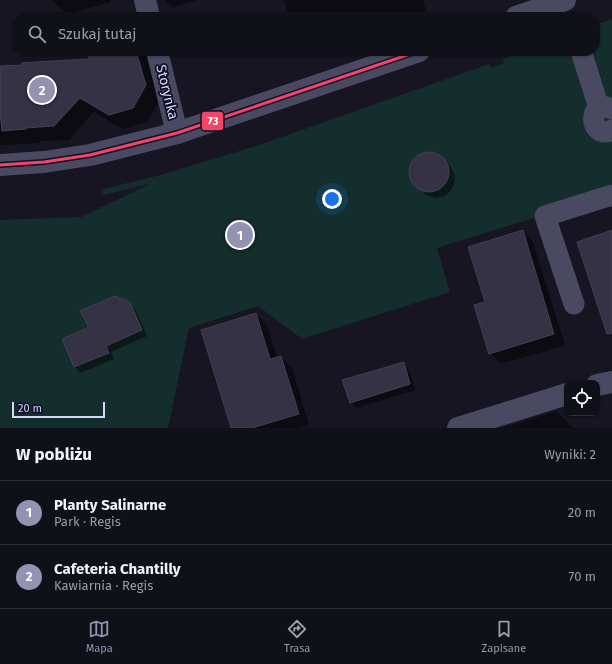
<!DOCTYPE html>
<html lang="pl">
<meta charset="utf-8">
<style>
:root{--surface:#101019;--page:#1e1e26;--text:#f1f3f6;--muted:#9c9da2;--line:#303038;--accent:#9392b1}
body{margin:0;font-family:"Fira Sans",sans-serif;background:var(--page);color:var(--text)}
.controls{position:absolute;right:12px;bottom:12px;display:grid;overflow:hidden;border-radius:8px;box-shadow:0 1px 3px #0004}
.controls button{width:36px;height:36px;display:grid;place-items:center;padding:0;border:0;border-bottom:1px solid var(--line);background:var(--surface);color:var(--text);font:20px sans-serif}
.scale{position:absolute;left:12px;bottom:10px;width:93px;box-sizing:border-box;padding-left:4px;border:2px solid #d7d5ff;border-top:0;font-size:11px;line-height:14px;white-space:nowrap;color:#d7d5ff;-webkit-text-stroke:3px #110f27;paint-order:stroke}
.you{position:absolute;left:332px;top:199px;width:14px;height:14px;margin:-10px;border:3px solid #fff;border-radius:50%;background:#1a73e8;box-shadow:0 0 0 6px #1a73e833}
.badge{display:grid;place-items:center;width:26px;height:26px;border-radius:50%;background:var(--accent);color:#fff;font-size:13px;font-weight:700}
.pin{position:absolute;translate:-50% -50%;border:2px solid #fff;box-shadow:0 1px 4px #0006}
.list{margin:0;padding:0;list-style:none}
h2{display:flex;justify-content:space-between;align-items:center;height:52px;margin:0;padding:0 16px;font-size:17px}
h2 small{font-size:13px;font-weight:400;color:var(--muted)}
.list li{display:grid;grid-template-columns:26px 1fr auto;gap:12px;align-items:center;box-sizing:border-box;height:64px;padding:0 16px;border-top:1px solid var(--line)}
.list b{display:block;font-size:15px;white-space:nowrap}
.list p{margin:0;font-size:13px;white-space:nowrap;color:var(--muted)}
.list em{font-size:13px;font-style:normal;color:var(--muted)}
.icon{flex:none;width:22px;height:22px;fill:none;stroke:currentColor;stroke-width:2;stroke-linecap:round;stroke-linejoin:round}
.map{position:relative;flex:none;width:612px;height:428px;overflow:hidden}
.search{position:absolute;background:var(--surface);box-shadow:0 1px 3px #0004;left:12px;right:12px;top:12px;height:44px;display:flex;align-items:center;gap:10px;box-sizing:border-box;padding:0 14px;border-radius:16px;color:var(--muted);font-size:15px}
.sheet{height:180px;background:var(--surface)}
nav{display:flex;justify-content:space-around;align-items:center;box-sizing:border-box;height:56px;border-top:1px solid var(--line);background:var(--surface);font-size:11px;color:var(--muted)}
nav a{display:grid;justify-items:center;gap:2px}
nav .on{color:var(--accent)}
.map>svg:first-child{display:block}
.green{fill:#132e2c}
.shadow{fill:#0007}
.building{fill:#343244;stroke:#424055}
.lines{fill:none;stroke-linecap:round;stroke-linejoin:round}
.pedestrian{stroke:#494a62;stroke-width:21}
.minor{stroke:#494a62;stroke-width:22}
.tertiary{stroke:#494a62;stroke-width:22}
.bus-1-casing{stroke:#110f27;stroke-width:6}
.bus-1{stroke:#f34667;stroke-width:3}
.labels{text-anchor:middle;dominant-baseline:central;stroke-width:3.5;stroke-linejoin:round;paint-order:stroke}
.street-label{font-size:14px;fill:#d7d5ff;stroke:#110f27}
.line-badge{stroke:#110f27;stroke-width:1.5}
.badge-label{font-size:11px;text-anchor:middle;font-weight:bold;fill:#fff}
</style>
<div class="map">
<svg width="612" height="428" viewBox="0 0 612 428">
<rect width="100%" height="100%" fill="#161521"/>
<polygon class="green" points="612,19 612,204 540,216 437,248 450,292 302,339 258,306 189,328 168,428 0,428 0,220 81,217 150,184 103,195 103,189 160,175 259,145 489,64 491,68 504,63 503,59 524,51 595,51 595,25"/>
<g class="shadow">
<polygon points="52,0 111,0 109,3 66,14"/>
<polygon points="165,0 197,0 172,7"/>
<polygon points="284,0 423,0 426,11 399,17 289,17"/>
<polygon points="98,51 143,51 147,55 160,100 147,122 123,129 94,112 69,140 40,141 40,143 0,145 0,67 89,60"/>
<polygon points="429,153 437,155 444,160 450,166 454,173 455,181 452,189 445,196 435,198 426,195 413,182 410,175 411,167 415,160 421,155"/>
<polygon points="522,231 533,242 565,345 501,364 490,353 486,302"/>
<polygon points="129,303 135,309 147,336 111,352 114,359 80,373 75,367 63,340 90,327"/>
<polygon points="256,314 267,325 277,358 281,357 292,368 309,425 298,428 232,428"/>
<polygon points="403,363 409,369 415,390 356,408 350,402"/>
<polygon points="556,411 573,428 503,428"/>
</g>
<g class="building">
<polygon points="92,51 136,51 146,85 133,108 109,115 80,98 54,126 26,128 26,129 2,131 0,111 0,66 22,65 21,63 88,59"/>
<circle cx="429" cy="172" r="20"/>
<polygon points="523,230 554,334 489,354 474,305 485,302 468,247"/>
<polygon points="612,230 612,333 607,334 577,242"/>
<polygon points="115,296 130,302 142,330 106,346 109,353 74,367 62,339 89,327 80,311"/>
<polygon points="256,313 270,359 281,356 299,414 252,428 231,428 201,330"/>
<polygon points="404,362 410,384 350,403 342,380"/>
</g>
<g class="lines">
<g class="pedestrian">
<polyline points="581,51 599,108"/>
<path d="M 612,109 C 587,97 588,141 612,130"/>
<polyline points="574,304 545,216 612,195"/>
</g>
<g class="minor">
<polyline points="145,0 149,17"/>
<polyline points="157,51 177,133"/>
<polyline points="597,385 612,382"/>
<polyline points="458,428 567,394"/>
</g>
<g class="tertiary">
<polyline points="516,17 565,0"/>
<polyline points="0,165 44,162 90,155 177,133 419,51"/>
</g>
<g class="bus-1-casing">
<polyline id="bus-1" points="0,165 44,162 90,155 177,133 419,51"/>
</g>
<use href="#bus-1" class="bus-1"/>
</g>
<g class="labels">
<g class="street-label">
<text transform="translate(167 92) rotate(76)">Storynka</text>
</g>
</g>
<rect class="line-badge" x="201" y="111" width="23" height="20" rx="4" fill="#f34667"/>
<g class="badge-label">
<text x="213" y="125">73</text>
</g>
</svg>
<div class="controls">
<button><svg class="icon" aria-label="locate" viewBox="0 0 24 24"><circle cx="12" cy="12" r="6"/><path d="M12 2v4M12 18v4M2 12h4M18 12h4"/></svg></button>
</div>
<div class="scale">20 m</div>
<div class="you"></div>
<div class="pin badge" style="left:240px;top:235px">1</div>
<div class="pin badge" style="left:42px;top:90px">2</div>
<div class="search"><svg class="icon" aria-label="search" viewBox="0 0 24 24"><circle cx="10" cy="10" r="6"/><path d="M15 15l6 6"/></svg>Szukaj tutaj</div>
</div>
<section class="sheet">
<h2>W pobliżu<small>Wyniki: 2</small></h2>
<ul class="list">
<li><span class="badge">1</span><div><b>Planty Salinarne</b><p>Park · Regis</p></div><em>20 m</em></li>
<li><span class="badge">2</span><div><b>Cafeteria Chantilly</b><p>Kawiarnia · Regis</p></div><em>70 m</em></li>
</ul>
</section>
<nav>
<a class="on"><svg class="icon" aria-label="map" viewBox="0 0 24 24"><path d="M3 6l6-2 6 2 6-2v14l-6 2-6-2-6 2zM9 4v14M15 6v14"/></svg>Mapa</a>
<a><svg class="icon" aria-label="directions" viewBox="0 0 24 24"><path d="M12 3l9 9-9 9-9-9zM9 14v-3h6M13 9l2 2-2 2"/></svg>Trasa</a>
<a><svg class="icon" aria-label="saved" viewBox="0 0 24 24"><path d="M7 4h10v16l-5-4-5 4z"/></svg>Zapisane</a>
</nav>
